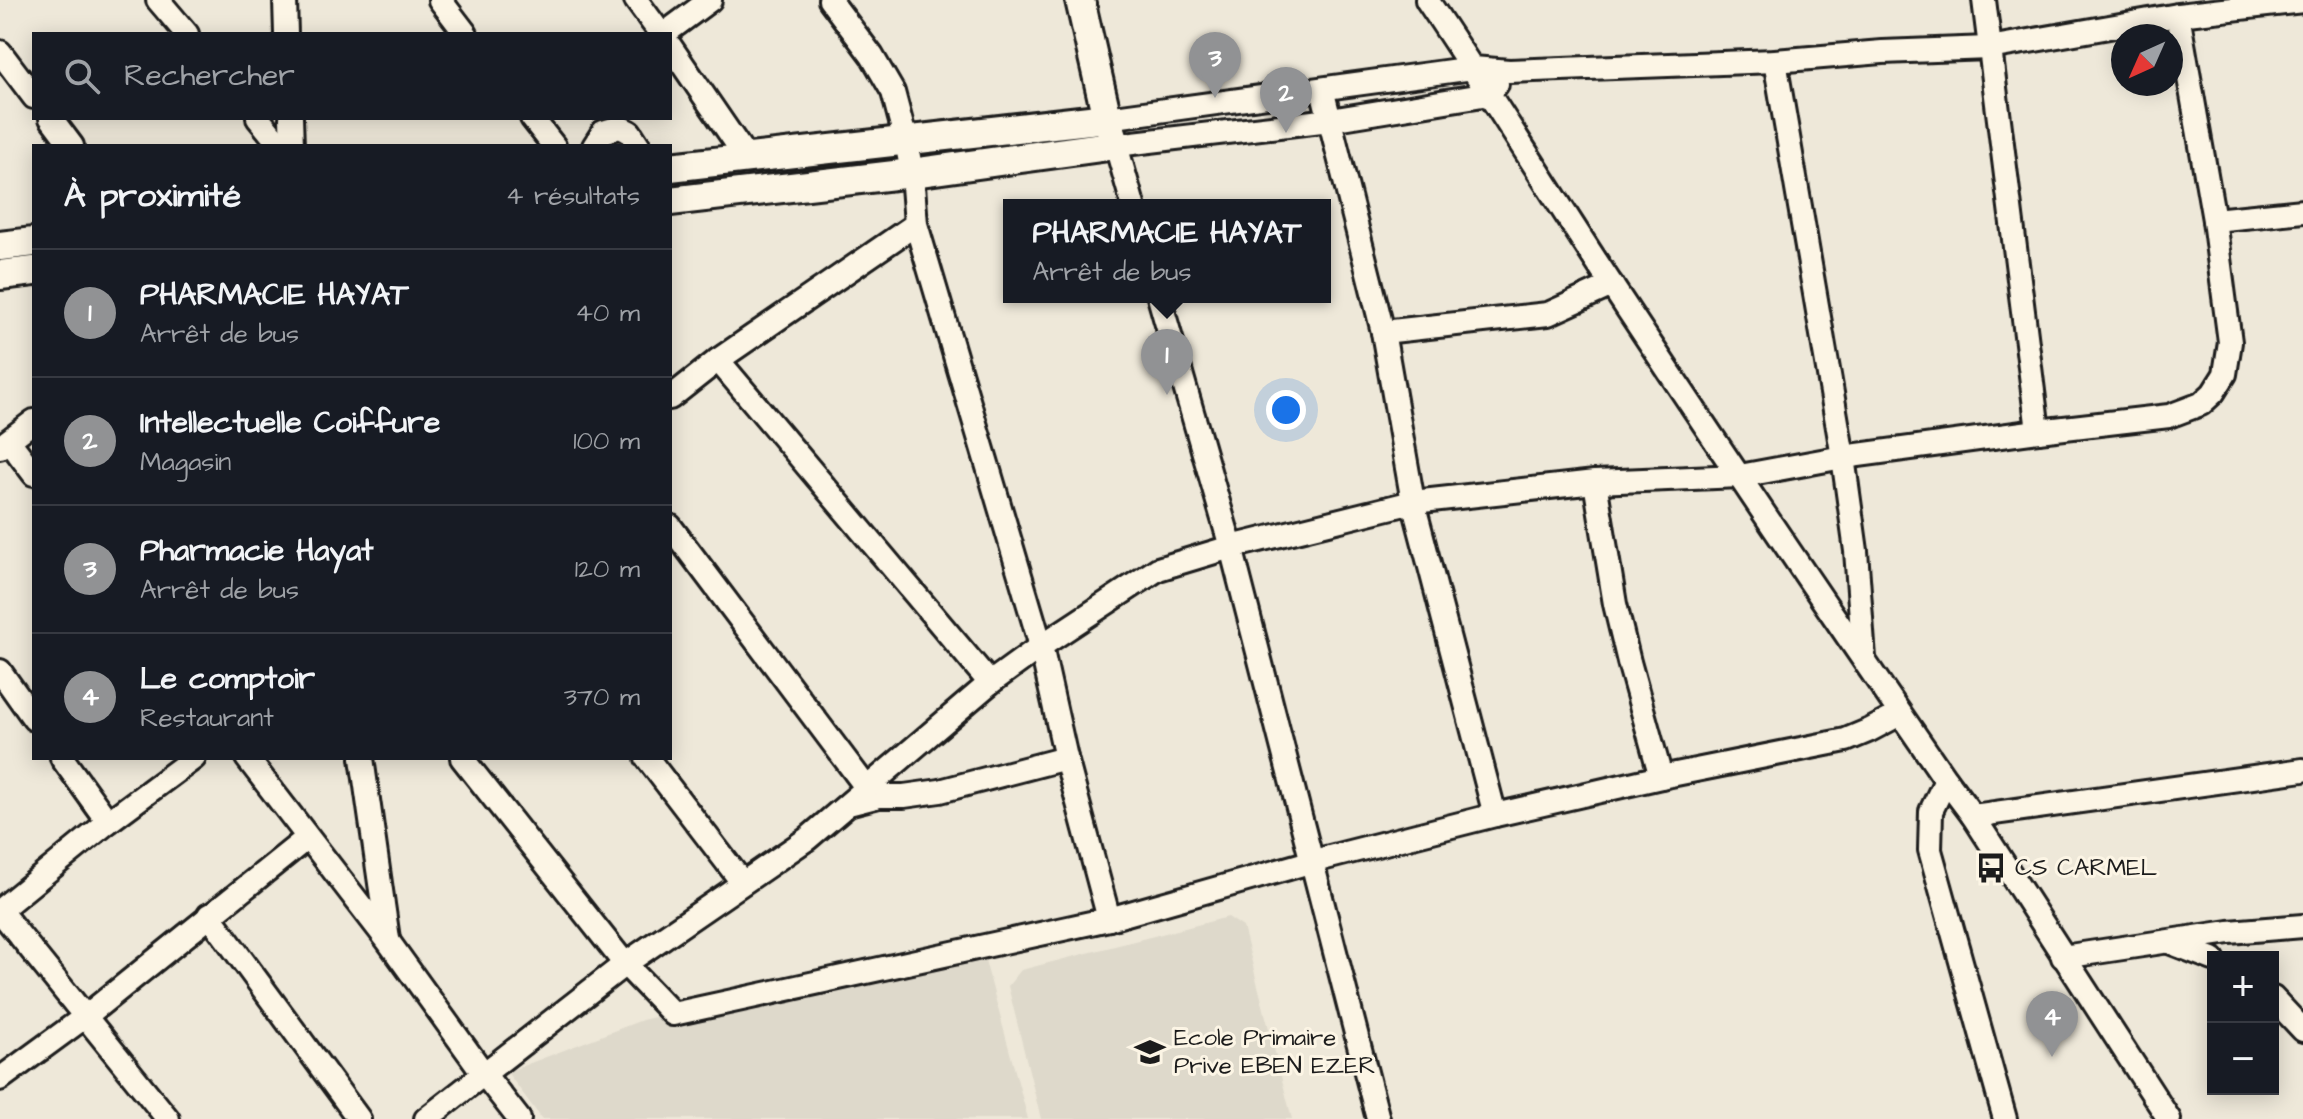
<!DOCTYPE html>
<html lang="fr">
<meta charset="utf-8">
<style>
:root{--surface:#171b24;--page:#20242c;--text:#f1f3f6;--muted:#9ea1a6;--line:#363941;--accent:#919294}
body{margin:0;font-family:"Architects Daughter",sans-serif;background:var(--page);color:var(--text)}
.controls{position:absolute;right:24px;bottom:24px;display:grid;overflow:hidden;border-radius:0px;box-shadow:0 4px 20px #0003}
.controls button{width:72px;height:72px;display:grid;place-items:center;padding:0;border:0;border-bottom:2px solid var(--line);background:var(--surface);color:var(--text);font:40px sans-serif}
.compass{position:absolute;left:2111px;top:24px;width:72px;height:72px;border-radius:50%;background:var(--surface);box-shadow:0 4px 20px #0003;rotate:225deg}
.you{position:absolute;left:1286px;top:410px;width:28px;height:28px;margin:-20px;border:6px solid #fff;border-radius:50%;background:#1a73e8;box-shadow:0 0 0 12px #1a73e833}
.badge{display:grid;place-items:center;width:52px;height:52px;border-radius:50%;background:var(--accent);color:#fff;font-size:26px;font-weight:700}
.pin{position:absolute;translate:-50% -66px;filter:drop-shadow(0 2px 4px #0008)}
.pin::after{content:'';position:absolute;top:42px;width:28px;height:24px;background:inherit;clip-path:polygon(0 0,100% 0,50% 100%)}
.popup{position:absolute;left:1003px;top:199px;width:328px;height:104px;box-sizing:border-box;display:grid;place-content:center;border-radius:0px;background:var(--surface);filter:drop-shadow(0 2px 6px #0005);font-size:26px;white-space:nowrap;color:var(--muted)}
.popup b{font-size:30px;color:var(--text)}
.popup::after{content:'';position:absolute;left:50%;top:100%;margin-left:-16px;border:16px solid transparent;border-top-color:var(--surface)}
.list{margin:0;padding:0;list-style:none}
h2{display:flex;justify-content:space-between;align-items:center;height:104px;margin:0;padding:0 32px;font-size:34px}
h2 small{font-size:26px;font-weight:400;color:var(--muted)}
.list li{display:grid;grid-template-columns:52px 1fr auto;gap:24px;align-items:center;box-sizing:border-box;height:128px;padding:0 32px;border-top:2px solid var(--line)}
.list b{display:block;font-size:30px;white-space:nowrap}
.list p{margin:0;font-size:26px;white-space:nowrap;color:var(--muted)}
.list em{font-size:26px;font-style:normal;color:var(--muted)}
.icon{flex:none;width:44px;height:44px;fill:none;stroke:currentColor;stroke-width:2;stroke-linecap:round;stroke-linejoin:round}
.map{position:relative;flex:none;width:2303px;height:1119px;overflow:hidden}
.search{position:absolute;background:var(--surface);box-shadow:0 4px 20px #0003;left:32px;top:32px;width:640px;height:88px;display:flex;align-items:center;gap:20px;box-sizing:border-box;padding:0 28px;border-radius:0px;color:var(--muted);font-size:30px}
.panel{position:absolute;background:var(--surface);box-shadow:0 4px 20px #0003;left:32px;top:144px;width:640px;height:616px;border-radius:0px}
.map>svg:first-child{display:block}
.built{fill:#ded9cb}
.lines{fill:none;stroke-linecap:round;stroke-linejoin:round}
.minor-casing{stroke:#1c1c1c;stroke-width:28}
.major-casing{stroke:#1c1c1c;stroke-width:34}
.minor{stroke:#fcf5e5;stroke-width:22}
.major{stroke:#fcf5e5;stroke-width:28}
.labels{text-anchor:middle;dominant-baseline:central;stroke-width:6;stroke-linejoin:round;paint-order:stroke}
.poi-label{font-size:24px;fill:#1c1c1c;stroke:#fcf5e5;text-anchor:start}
</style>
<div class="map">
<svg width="2303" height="1119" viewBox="0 0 2303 1119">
<rect width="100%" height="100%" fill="#eee8d9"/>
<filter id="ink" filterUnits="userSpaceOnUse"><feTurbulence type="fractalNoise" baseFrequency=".0125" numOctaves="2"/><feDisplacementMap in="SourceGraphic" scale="16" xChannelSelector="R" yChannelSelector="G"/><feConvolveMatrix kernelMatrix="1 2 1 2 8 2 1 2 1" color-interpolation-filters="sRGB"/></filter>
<g filter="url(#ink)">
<g class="built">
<polygon points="1228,917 1243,927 1292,1119 1041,1119 1008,986 1021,970"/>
<polygon points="980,942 1028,1119 542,1119 507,1072 642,1020"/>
</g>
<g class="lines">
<g class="minor-casing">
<g id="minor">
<polyline points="158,0 187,34"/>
<polyline points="285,0 286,34"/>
<polyline points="440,0 466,34"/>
<polyline points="636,0 661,34"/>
<polyline points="830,0 872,56 893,92 906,141 912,173 916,224 1041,646 1066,758 1109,919"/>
<path d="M 1427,0 C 1490,93 1549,190 1611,284 C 1721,451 1833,616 1946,780 L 1973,816 L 2169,1119"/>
<polyline points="1984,0 2038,431"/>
<polyline points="664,34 710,0"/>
<polyline points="670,46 746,157"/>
<polyline points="0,52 34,97"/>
<polyline points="1775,61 1843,457 1856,551 1864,658"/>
<polyline points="1322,89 1383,332 1413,502 1495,815"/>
<polyline points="51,118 72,146"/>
<polyline points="258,118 281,146"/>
<polyline points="291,118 292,146"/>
<polyline points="532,118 554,146"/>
<polyline points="1107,118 1473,68 1509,71 1775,61 1882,52 1989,48 2178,15 2303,1"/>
<polyline points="594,146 603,132 620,127 630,132 639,146"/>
<polyline points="1133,205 1116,145 1330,120 1489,94 1497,84"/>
<polyline points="2214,220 2303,211"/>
<polyline points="1159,297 1231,547 1378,1119"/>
<polyline points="1383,332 1548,314 1612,285"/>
<polyline points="718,360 990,683"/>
<polyline points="670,398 718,360 916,224"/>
<polyline points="9,441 34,474"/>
<polyline points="0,447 34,421"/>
<polyline points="1595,482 1615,604 1629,662 1661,777"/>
<polyline points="670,526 866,787"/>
<polyline points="0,671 34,719"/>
<polyline points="62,758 108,822"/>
<polyline points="247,758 388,941 484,1074 519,1119"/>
<polyline points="362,758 388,939"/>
<polyline points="462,758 625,964 673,1014 1109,919 1310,862 1495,815 1661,777 1846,740 1870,730 1900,714"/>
<polyline points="647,758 742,882"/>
<polyline points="1946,780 1931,811 1930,850 2005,1119"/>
<polyline points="852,803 879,796 904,796 940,791 1066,758"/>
<polyline points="1973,816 2303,770"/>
<polyline points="0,910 108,822 194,758"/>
<polyline points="0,911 168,1119"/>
<polyline points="209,915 359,1119"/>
<polyline points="2169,942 2213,959"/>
<polyline points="2063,957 2229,932 2303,926"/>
<polyline points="2273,998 2303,1030"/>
<polyline points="0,1079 86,1016 307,838"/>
<polyline points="426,1119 625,964 807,839 990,683 1041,646 1158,569 1231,547 1413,502 1595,482 1740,476 1843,457 2038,431 2169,416 2201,404 2213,393 2225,374 2230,342 2214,220 2178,15"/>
</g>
</g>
<g class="major-casing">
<g id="major">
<polyline points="670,167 1107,118"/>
<polyline points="670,201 912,173 1116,145 1107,118 1080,0"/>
<polyline points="0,246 34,242"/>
<polyline points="0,275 34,271"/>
</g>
</g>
<use href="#minor" class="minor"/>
<use href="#major" class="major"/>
</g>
</g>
<defs>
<g id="bus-bare" transform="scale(2.4)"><path d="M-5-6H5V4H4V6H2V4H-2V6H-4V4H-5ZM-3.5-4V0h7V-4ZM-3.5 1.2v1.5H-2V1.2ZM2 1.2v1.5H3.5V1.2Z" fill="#1c1c1c" stroke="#fcf5e5" stroke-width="2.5" paint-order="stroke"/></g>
<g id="school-bare" transform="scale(2.4)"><path d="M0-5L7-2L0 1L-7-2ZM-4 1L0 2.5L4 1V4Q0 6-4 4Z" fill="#1c1c1c" stroke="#fcf5e5" stroke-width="2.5" paint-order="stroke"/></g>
</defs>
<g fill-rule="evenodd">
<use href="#bus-bare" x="1991" y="868"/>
<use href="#school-bare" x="1150" y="1052"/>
</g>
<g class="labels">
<g class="poi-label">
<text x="2015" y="868">CS CARMEL</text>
<text x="1174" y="1038">Ecole Primaire<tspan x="1174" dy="28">Prive EBEN EZER</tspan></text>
</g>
</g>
</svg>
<div class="controls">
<button>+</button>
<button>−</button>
</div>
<svg class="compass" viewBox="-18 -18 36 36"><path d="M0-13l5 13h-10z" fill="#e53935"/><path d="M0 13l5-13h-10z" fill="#9ea1a6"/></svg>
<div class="you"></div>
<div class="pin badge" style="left:1167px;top:395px">1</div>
<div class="popup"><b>PHARMACIE HAYAT</b>Arrêt de bus</div>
<div class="pin badge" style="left:1286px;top:133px">2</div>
<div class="pin badge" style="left:1215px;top:98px">3</div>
<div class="pin badge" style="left:2052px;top:1057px">4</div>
<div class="search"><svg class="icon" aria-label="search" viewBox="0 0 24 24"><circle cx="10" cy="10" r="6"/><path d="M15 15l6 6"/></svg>Rechercher</div>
<section class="panel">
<h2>À proximité<small>4 résultats</small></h2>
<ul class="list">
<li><span class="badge">1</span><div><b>PHARMACIE HAYAT</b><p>Arrêt de bus</p></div><em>40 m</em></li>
<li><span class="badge">2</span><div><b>Intellectuelle Coiffure</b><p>Magasin</p></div><em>100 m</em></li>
<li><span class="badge">3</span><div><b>Pharmacie Hayat</b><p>Arrêt de bus</p></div><em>120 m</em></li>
<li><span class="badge">4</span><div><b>Le comptoir</b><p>Restaurant</p></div><em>370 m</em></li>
</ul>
</section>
</div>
